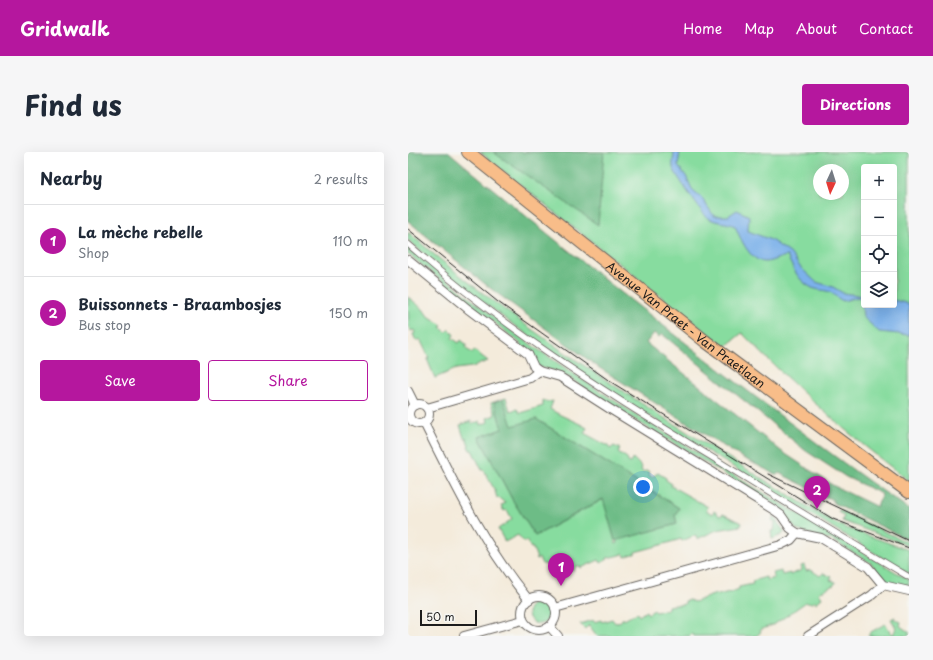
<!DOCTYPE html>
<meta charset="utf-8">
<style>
:root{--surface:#fff;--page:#f6f6f7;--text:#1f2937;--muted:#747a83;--line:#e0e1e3;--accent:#b5179e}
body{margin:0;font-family:"Playpen Sans",sans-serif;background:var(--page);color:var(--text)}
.controls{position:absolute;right:12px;top:12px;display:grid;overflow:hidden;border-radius:4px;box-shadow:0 4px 16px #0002}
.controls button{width:36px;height:36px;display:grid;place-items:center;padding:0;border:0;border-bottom:1px solid var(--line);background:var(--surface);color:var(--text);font:20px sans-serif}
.compass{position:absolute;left:405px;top:12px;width:36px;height:36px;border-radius:50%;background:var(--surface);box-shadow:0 4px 16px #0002;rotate:184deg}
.scale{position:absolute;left:12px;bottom:10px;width:57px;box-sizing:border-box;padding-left:4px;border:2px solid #1c1c1c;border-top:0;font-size:11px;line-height:14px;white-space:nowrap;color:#1c1c1c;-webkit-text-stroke:3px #f6f6f2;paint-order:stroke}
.you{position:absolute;left:235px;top:335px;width:14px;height:14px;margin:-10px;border:3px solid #fff;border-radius:50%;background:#1a73e8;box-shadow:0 0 0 6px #1a73e833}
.badge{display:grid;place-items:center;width:26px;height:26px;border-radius:50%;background:var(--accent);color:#fff;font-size:13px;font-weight:700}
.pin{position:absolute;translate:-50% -33px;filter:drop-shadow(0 1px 2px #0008)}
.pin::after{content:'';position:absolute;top:21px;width:14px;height:12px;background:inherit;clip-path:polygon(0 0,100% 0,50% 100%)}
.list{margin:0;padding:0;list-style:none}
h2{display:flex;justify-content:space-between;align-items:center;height:52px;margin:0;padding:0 16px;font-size:17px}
h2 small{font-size:13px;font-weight:400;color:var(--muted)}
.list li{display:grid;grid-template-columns:26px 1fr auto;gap:12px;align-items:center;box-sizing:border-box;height:72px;padding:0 16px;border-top:1px solid var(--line)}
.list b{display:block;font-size:15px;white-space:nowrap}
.list p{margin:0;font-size:13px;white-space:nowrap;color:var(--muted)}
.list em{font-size:13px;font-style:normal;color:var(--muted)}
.actions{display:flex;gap:8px;padding:12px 16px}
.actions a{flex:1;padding:9px 0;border:1px solid var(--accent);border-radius:4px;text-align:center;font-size:14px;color:var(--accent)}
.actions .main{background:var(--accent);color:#fff}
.icon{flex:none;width:22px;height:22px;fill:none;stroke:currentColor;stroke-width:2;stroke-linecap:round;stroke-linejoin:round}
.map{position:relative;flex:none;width:501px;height:484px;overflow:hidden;border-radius:4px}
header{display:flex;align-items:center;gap:24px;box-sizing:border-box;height:56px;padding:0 20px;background:var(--accent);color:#fff}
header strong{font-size:19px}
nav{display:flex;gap:22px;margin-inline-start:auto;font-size:14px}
.intro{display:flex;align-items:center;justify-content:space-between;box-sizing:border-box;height:96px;padding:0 24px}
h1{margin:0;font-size:28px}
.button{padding:10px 18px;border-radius:4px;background:var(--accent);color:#fff;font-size:14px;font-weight:700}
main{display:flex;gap:24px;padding:0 24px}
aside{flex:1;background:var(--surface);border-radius:4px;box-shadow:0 4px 16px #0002}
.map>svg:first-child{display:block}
.green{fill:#87dc9f;stroke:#527c5e;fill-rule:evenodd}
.forest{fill:#6dbc86;stroke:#446c51;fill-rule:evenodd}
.water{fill:#7bb1ea;stroke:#4c6683}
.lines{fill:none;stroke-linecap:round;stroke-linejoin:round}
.pedestrian-casing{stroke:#68645f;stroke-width:7}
.minor-casing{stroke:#68645f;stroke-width:10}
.primary-casing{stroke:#68645f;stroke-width:14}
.pedestrian{stroke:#fff;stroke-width:5.5}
.minor{stroke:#fff;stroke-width:8}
.primary{stroke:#f8bd89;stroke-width:12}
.tram{stroke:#1c1c1c;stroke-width:1}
.labels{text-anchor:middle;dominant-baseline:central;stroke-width:4;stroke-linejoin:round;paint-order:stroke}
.street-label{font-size:12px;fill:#1c1c1c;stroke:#f6f6f2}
</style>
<header>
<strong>Gridwalk</strong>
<nav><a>Home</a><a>Map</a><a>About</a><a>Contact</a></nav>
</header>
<div class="intro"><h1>Find us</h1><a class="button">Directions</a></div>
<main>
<aside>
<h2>Nearby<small>2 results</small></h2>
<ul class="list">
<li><span class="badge">1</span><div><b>La mèche rebelle</b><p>Shop</p></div><em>110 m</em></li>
<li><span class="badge">2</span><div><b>Buissonnets - Braambosjes</b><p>Bus stop</p></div><em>150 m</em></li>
</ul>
<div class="actions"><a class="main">Save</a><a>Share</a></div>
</aside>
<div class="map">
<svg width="501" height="484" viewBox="0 0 501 484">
<rect width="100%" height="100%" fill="#f6f6f2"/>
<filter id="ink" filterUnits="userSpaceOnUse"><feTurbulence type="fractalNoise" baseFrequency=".025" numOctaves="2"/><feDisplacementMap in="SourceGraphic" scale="8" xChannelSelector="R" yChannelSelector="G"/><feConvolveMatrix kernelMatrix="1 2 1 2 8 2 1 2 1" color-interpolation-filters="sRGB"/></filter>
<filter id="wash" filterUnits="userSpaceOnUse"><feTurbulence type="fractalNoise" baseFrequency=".012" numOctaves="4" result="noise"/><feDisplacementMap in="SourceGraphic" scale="16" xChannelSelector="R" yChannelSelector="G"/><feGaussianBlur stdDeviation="0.9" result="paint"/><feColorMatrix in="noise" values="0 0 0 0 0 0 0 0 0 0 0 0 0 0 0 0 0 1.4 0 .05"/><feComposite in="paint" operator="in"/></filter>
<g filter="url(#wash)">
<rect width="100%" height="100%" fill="#f4ebdb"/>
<g class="green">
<path d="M 72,0 L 501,0 L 501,329 C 441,283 386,235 334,181 L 317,195 L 170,79 ZM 456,15 L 486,15 L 486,153 L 456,153 ZM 411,18 L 435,18 L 435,42 L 411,42 Z"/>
<path d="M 0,80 C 128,192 276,278 420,367 L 436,375 L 501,398 L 501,422 L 189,232 L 107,174 L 50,131 L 0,88 Z"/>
<path d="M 0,95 C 42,130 84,165 128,196 C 248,280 376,352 501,428 L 500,436 L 475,429 L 463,411 L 422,387 L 420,388 L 389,378 L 372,358 L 373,356 L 209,257 L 159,224 L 157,226 L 147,219 L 131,215 L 113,195 L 112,191 L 0,102 Z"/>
<polygon points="0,145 15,157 19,163 34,173 32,175 38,180 41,177 46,183 44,186 51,191 53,188 59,193 57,196 64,201 66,198 80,209 64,215 48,217 27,226 19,207 21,206 12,187 8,189 5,182 7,181 6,178 3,179 1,175"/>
<path d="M 98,246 L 102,259 L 109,257 L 112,261 L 135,254 L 135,248 L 140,250 L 145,249 L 142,257 C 156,266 166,268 179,276 L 176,281 L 200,294 L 202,297 L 206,294 L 212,297 L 210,300 L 219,306 L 220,310 L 222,311 L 225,306 L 234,315 L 233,318 L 236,320 L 238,318 L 242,320 L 241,323 L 244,325 L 250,321 L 258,326 L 258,328 L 264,332 L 263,334 L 300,355 L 298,358 L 304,362 L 306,359 L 312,364 L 315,362 L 334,371 L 333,374 L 309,378 L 289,387 L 288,383 L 274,389 L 273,387 C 257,392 242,396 227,400 L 227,402 L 225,402 L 217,405 L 216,402 L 199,406 L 200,407 L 193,411 L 191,408 L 173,416 L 172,414 L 168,414 L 166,418 L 159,419 L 160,422 L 157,423 L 152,419 L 140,417 L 140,413 L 134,412 L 131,406 L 129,407 L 125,396 L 123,396 L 119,389 L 116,390 L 110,383 L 97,390 L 90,377 L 104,367 L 99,358 L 96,359 L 93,354 L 97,351 L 91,346 L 89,346 L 87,339 L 76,318 L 74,318 L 64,298 L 62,298 L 60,294 L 61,293 L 58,285 L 56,286 L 52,273 L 63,269 L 64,272 L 72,269 L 73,273 L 80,270 L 79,266 L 87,263 L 83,251 L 86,250 L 94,277 L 71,285 L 104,347 L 127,384 L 196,347 L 208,392 L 210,391 L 209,388 L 269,372 L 267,363 L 271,356 L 128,267 L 104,275 L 95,247 Z"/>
<polygon points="431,358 501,391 501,394 434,369 436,364 430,360"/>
<polygon points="365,364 376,379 374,383 364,387 363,379 366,379 367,370 364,369"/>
<path d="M 396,413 L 398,419 L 403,418 L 412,424 L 415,421 L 424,425 L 422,428 L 428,430 L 426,433 C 419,436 418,437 411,441 L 414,446 L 408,451 L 407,449 L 404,452 L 402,450 L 399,451 L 398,450 L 367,472 L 352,478 L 353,480 L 348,484 L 285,484 L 284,482 L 281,484 L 189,484 L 181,473 L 177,477 L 172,472 L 186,468 L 186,470 L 193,468 L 194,470 L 204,467 L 207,471 L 213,469 L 215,466 L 216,468 L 229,461 L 231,464 L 238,459 L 240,462 L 246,458 L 248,460 L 260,457 L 260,454 C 267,452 270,454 277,452 L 277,449 L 281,448 L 286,450 L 308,442 L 311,443 L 321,440 L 321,441 L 331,437 L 331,435 L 345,432 L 344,429 L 358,425 L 359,428 L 366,426 L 365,421 L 373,419 L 374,423 L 382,421 L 382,423 L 394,418 L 393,414 Z"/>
<circle cx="131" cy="461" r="11"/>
<polygon points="487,465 486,467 493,470 492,474 501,480 501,484 460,484 463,480 477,472 485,483 488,476 483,467"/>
</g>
<g class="forest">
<path d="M 0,0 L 41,0 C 134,79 231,155 328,230 C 385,273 442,317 501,357 L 501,388 L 425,351 L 425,348 L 371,321 L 369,323 L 333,305 L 190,215 L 82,136 L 0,69 ZM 246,181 L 251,185 L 254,182 L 398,299 L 438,325 L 474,342 L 469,355 L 426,334 L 373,299 L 238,191 Z"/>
<polygon points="85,0 196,0 190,73"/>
<polygon points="95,247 104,274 128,267 271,356 267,363 269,372 207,389 195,347 127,384 104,347 71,285 94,277 86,250"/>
</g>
<path class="water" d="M 266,0 L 272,0 L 270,14 L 278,24 L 284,37 L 293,45 L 306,64 L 320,64 L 329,58 L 341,64 L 340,79 L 363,88 L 382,101 L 393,116 L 408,130 L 425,135 L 435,141 L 456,144 L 456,153 L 486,153 L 486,148 L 501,152 L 501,183 L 471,180 L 455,165 L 453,146 L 450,145 L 435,149 C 430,147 427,143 422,140 C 416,138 409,138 404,136 C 390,129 385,116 379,104 C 372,105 363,110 357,110 C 341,109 332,85 327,74 C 319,70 308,71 300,66 C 295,63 267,22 265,16 C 264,11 266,5 266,0 Z"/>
</g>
<g filter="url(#ink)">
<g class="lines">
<g class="pedestrian-casing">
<path id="pedestrian" d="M 0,92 C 93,174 196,240 302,304 C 368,345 434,385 501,425"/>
</g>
<g class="minor-casing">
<g id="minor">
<polyline points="0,108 60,157 120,202 126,215 131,219 152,225 202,257 366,358 373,363 382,376 389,381 413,386 460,415 475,433 501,439"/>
<polyline points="0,239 7,253"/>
<circle cx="11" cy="262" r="10"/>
<polyline points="19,256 122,226 131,219"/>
<path d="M 16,271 C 47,333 76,394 121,448"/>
<circle cx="131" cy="461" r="17"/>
<polyline points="147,456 373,393 383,388 389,381"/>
<polyline points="142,475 150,484"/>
<polyline points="56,484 115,468"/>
<polyline points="400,484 464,443 475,433"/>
</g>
</g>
<g class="primary-casing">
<g id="primary">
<path id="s1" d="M 60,0 L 297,189 L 501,340"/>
</g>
</g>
<use href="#pedestrian" class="pedestrian"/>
<use href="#minor" class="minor"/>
<use href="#primary" class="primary"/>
<g class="tram">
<polyline points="0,77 90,150 203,230 425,367 501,396"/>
<polyline points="360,322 501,389"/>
</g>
</g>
</g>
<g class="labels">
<g class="street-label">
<text stroke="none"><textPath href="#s1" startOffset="278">Avenue Van Praet - Van Praetlaan</textPath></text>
</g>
</g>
</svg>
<div class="controls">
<button>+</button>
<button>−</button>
<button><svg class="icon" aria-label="locate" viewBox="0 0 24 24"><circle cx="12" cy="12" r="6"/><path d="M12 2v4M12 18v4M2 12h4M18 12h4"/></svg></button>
<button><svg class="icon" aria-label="layers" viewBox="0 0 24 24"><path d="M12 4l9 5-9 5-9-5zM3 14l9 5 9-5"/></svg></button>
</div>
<svg class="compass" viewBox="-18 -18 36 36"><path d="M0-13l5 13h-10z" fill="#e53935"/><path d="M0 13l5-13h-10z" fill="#747a83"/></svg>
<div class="scale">50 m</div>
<div class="you"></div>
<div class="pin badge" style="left:153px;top:434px">1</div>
<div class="pin badge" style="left:409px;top:357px">2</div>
</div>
</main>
